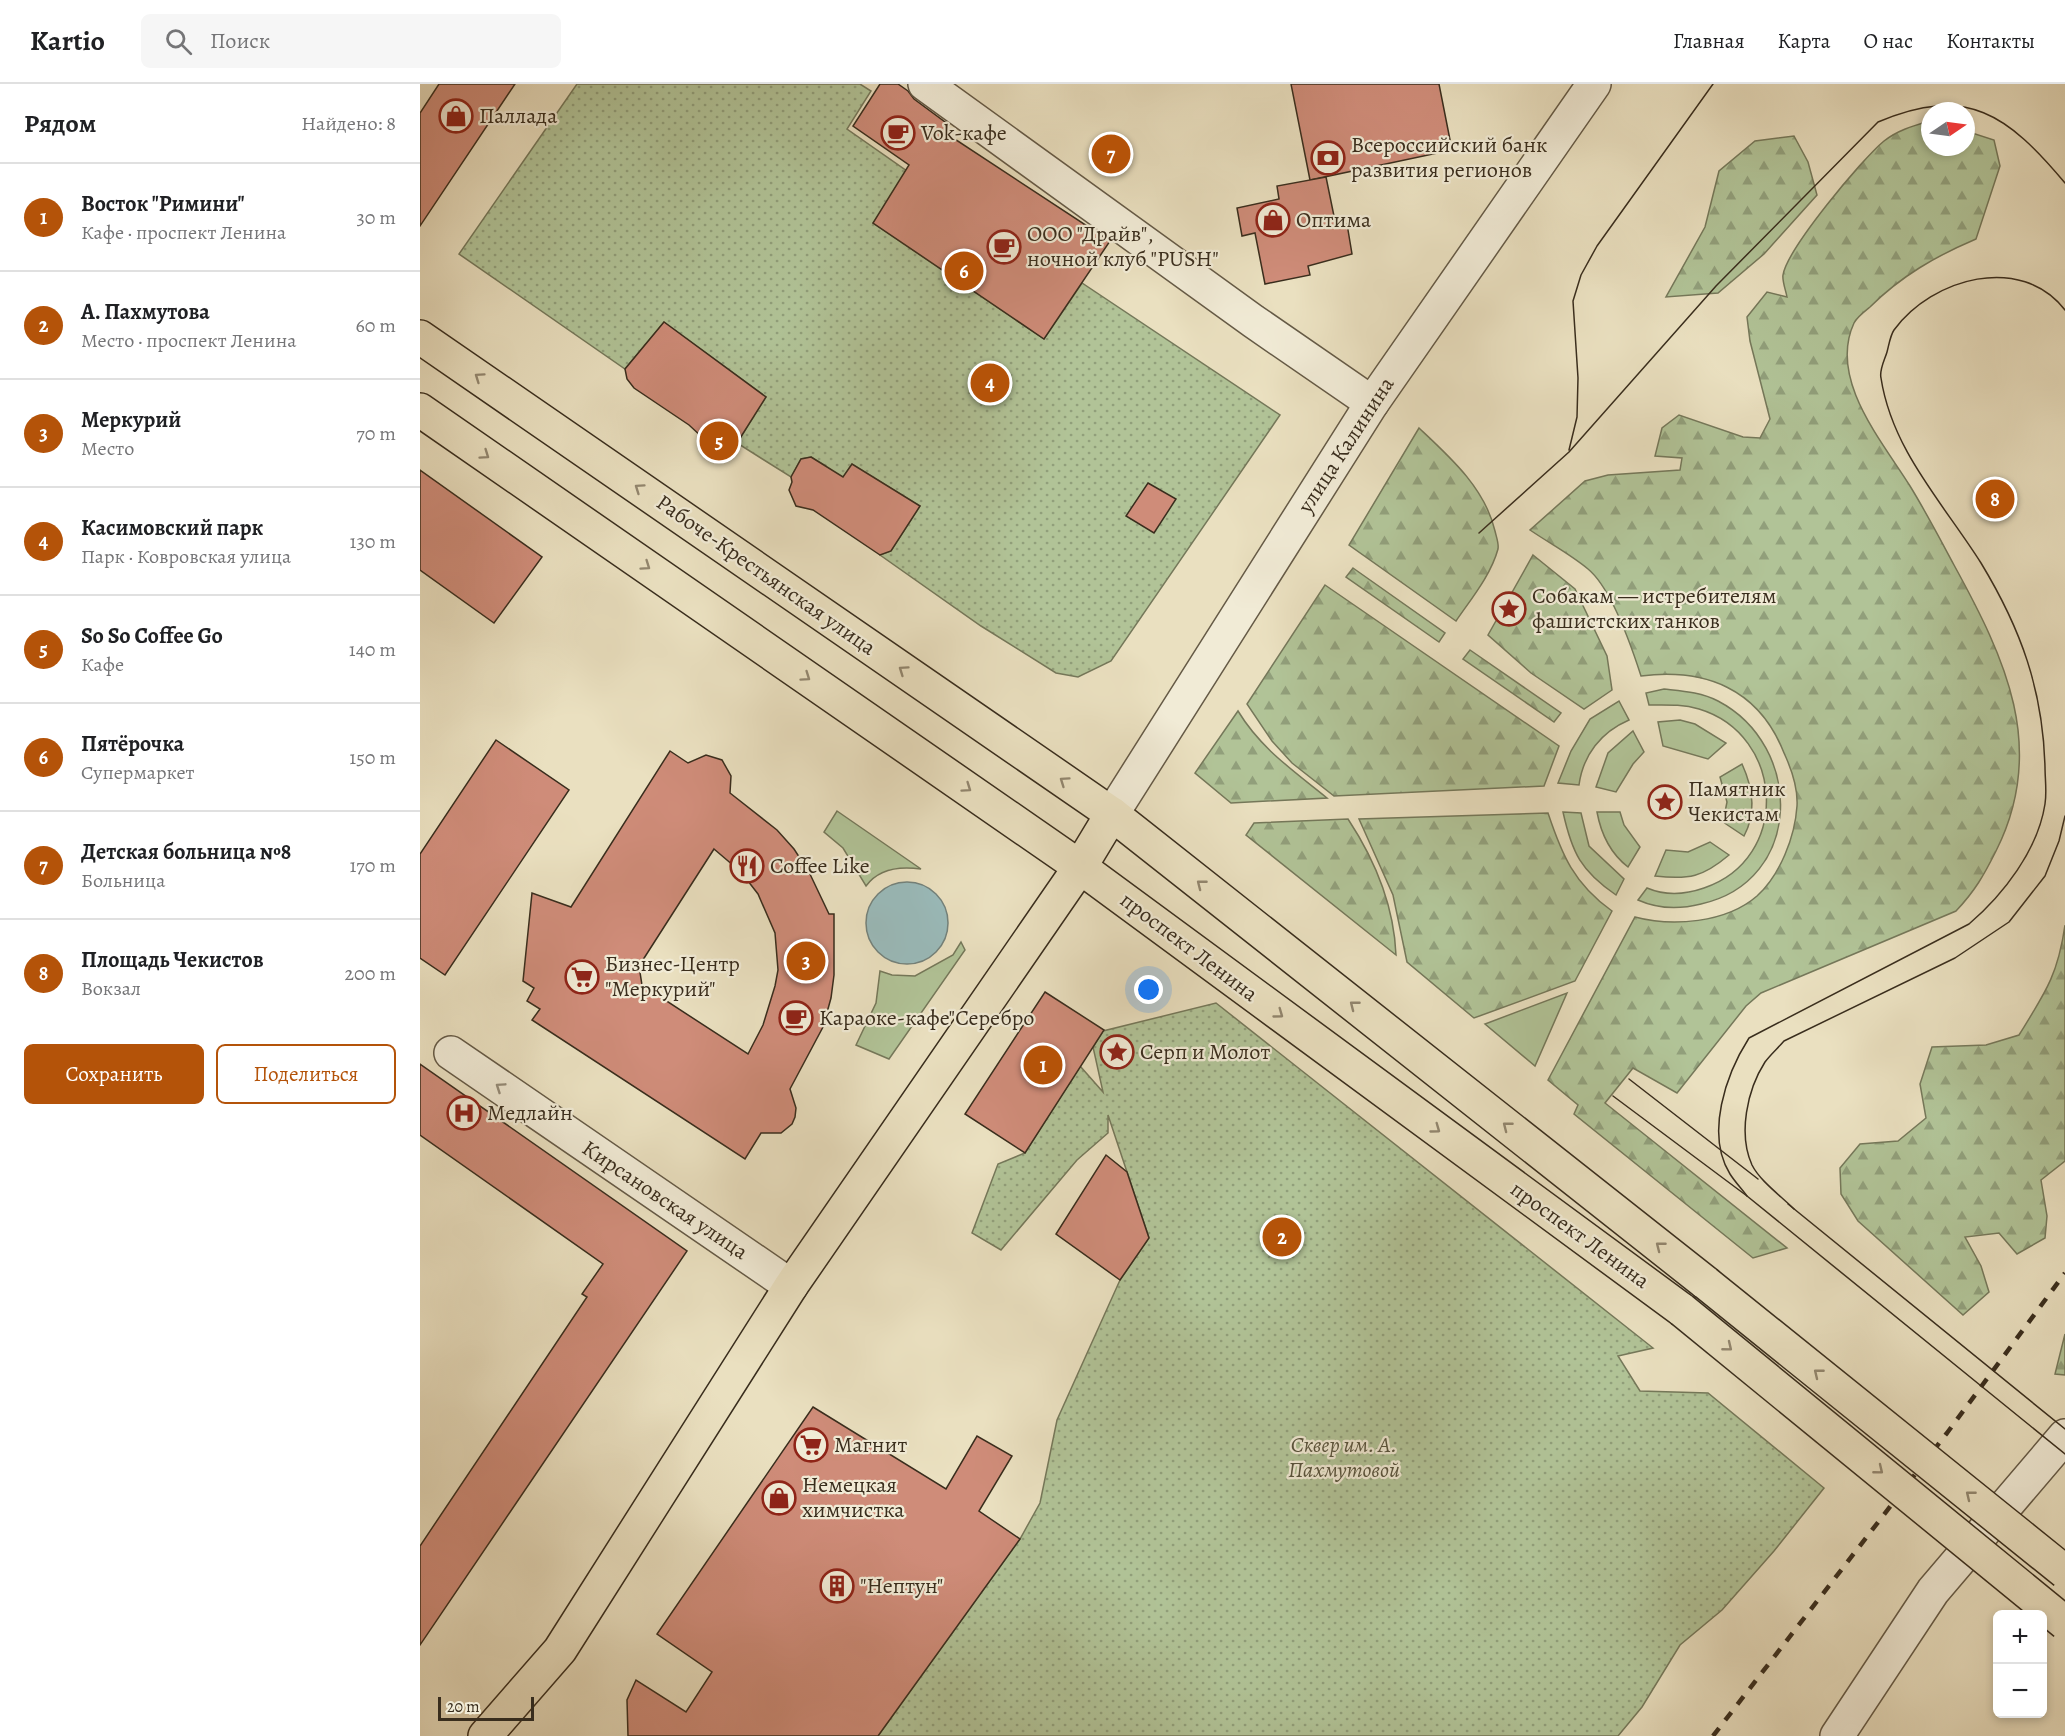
<!DOCTYPE html>
<html lang="ru">
<meta charset="utf-8">
<style>
:root{--surface:#fff;--page:#f6f6f6;--text:#202124;--muted:#757577;--line:#e0e0e0;--accent:#b45309}
body{margin:0;font-family:Alegreya,serif;background:var(--page);color:var(--text)}
.controls{position:absolute;right:18px;bottom:18px;display:grid;overflow:hidden;border-radius:9px;box-shadow:0 3px 9px #0003}
.controls button{width:54px;height:54px;display:grid;place-items:center;padding:0;border:0;border-bottom:2px solid var(--line);background:var(--surface);color:var(--text);font:30px sans-serif}
.compass{position:absolute;left:1501px;top:18px;width:54px;height:54px;border-radius:50%;background:var(--surface);box-shadow:0 3px 9px #0003;rotate:77deg}
.scale{position:absolute;left:18px;bottom:15px;width:96px;box-sizing:border-box;padding-left:6px;border:3px solid #392d1d;border-top:0;font-size:16px;line-height:21px;white-space:nowrap;color:#392d1d;-webkit-text-stroke:4px #f1ebd6;paint-order:stroke}
.you{position:absolute;left:729px;top:906px;width:21px;height:21px;margin:-15px;border:4px solid #fff;border-radius:50%;background:#1a73e8;box-shadow:0 0 0 9px #1a73e833}
.badge{display:grid;place-items:center;width:39px;height:39px;border-radius:50%;background:var(--accent);color:#fff;font-size:20px;font-weight:700}
.pin{position:absolute;translate:-50% -50%;border:3px solid #fff;box-shadow:0 2px 6px #0006}
.list{margin:0;padding:0;list-style:none}
h2{display:flex;justify-content:space-between;align-items:center;height:78px;margin:0;padding:0 24px;font-size:26px}
h2 small{font-size:20px;font-weight:400;color:var(--muted)}
.list li{display:grid;grid-template-columns:39px 1fr auto;gap:18px;align-items:center;box-sizing:border-box;height:108px;padding:0 24px;border-top:2px solid var(--line)}
.list b{display:block;font-size:22px;white-space:nowrap}
.list p{margin:0;font-size:20px;white-space:nowrap;color:var(--muted)}
.list em{font-size:20px;font-style:normal;color:var(--muted)}
.actions{display:flex;gap:12px;padding:18px 24px}
.actions a{flex:1;padding:14px 0;border:2px solid var(--accent);border-radius:9px;text-align:center;font-size:21px;color:var(--accent)}
.actions .main{background:var(--accent);color:#fff}
.icon{flex:none;width:33px;height:33px;fill:none;stroke:currentColor;stroke-width:2;stroke-linecap:round;stroke-linejoin:round}
.map{position:relative;flex:none;width:1645px;height:1652px;overflow:hidden}
header{display:flex;align-items:center;gap:36px;box-sizing:border-box;height:84px;padding:0 30px;background:var(--surface);border-bottom:2px solid var(--line)}
header strong{font-size:28px}
nav{display:flex;gap:33px;margin-inline-start:auto;font-size:21px}
.search{width:420px;height:54px;background:var(--page);display:flex;align-items:center;gap:15px;box-sizing:border-box;padding:0 21px;border-radius:9px;color:var(--muted);font-size:22px}
main{display:flex}
aside{flex:1;background:var(--surface)}
.map>svg:first-child{display:block}
.green{fill:#b1c397;stroke:#75785a;stroke-width:1.5}
.forest{fill:url(#forest-firs);stroke:#75785a;stroke-width:1.5}
.park{fill:url(#park-dots);stroke:#75785a;stroke-width:1.5}
.water{fill:#9abbbb;stroke:#73827c;stroke-width:1.5}
.building{fill:#cf8c79;stroke:#392d1d;stroke-width:1.5;fill-rule:evenodd}
.lines{fill:none;stroke-linecap:round;stroke-linejoin:round}
.minor-casing{stroke:#655a46;stroke-width:36}
.major-casing{stroke:#392d1d;stroke-width:36}
.minor{stroke:#f1ebd6;stroke-width:33}
.major{stroke:#eae0c0;stroke-width:33}
.tram{stroke:#392d1d;stroke-width:1.5}
.rail{stroke:#392d1d;stroke-width:4.5;stroke-dasharray:10 10;stroke-linecap:butt}
.major-bridge-casing{stroke:#392d1d;stroke-width:36;stroke-linecap:butt}
.major-bridge{stroke:#eae0c0;stroke-width:33}
.oneway{stroke:#92866e}
.oneway2{stroke:#958c7a}
.labels{text-anchor:middle;dominant-baseline:central;stroke-width:4.5;stroke-linejoin:round;paint-order:stroke}
.poi-label{font-size:22px;fill:#392d1d;stroke:#f1ebd6;text-anchor:start}
.street-label{font-size:22px;fill:#392d1d;stroke:#f1ebd6}
.park-label{font-size:22px;font-style:italic;fill:#57523c;stroke:#f1ebd6}
</style>
<header>
<strong>Kartio</strong>
<div class="search"><svg class="icon" aria-label="search" viewBox="0 0 24 24"><circle cx="10" cy="10" r="6"/><path d="M15 15l6 6"/></svg>Поиск</div>
<nav><a>Главная</a><a>Карта</a><a>О нас</a><a>Контакты</a></nav>
</header>
<main>
<aside>
<h2>Рядом<small>Найдено: 8</small></h2>
<ul class="list">
<li><span class="badge">1</span><div><b>Восток &quot;Римини&quot;</b><p>Кафе · проспект Ленина</p></div><em>30 m</em></li>
<li><span class="badge">2</span><div><b>А. Пахмутова</b><p>Место · проспект Ленина</p></div><em>60 m</em></li>
<li><span class="badge">3</span><div><b>Меркурий</b><p>Место</p></div><em>70 m</em></li>
<li><span class="badge">4</span><div><b>Касимовский парк</b><p>Парк · Ковровская улица</p></div><em>130 m</em></li>
<li><span class="badge">5</span><div><b>So So Coffee Go</b><p>Кафе</p></div><em>140 m</em></li>
<li><span class="badge">6</span><div><b>Пятёрочка</b><p>Супермаркет</p></div><em>150 m</em></li>
<li><span class="badge">7</span><div><b>Детская больница №8</b><p>Больница</p></div><em>170 m</em></li>
<li><span class="badge">8</span><div><b>Площадь Чекистов</b><p>Вокзал</p></div><em>200 m</em></li>
</ul>
<div class="actions"><a class="main">Сохранить</a><a>Поделиться</a></div>
</aside>
<div class="map">
<svg width="1645" height="1652" viewBox="0 0 1645 1652">
<defs>
<pattern id="forest-firs" width="22" height="20" patternUnits="userSpaceOnUse" patternTransform="scale(1.5)"><rect width="22" height="20" fill="#b1c397"/><path d="M5 1l3.5 6h-7zM16 11l3.5 6h-7z" fill="#919f7b"/></pattern>
<pattern id="park-dots" width="8" height="8" patternUnits="userSpaceOnUse" patternTransform="scale(1.5)"><rect width="8" height="8" fill="#b1c397"/><path d="M2 2h.1M6 6h.1" fill="none" stroke="#919f7b" stroke-width="1.8" stroke-linecap="round"/></pattern>
</defs>
<rect width="100%" height="100%" fill="#eae0c0"/>
<filter id="stains"><feTurbulence type="fractalNoise" baseFrequency=".00333" numOctaves="4"/><feColorMatrix values="0 0 0 0 .2 0 0 0 0 .09 0 0 0 0 .02 0 0 0 .5 -.17"/></filter>
<radialGradient id="worn" r=".72"><stop offset=".6" stop-color="#630" stop-opacity="0"/><stop offset="1" stop-color="#630" stop-opacity=".3"/></radialGradient>
<g class="green">
<path d="M 1244,605 C 1262,607 1281,608 1298,617 C 1384,662 1384,797 1281,820 C 1261,825 1238,825 1218,816 L 1227,804 C 1246,812 1264,811 1284,804 C 1371,775 1365,651 1279,625 C 1262,620 1246,621 1229,621 L 1226,609 Z"/>
<path d="M 1199,617 L 1209,636 C 1181,648 1163,671 1159,701 L 1138,699 L 1151,667 L 1170,635 Z"/>
<polygon points="1260,636 1275,640 1306,659 1288,675 1243,662 1238,638"/>
<polygon points="1213,647 1224,668 1213,680 1196,708 1176,703 1188,669"/>
<path d="M 1322,680 C 1333,704 1337,728 1324,752 L 1303,738 L 1307,718 L 1300,693 Z"/>
<path d="M 417,727 L 501,785 C 480,782 459,784 446,802 L 423,764 L 404,748 Z"/>
<path d="M 1143,728 L 1161,729 L 1169,762 L 1204,795 L 1196,811 C 1161,787 1152,769 1143,728 Z"/>
<path d="M 1177,728 L 1200,728 L 1204,741 L 1220,763 L 1208,783 C 1190,769 1181,750 1177,728 Z"/>
<path d="M 1290,758 L 1309,771 C 1283,793 1269,796 1235,792 L 1246,766 L 1268,768 Z"/>
<polygon points="541,858 545,866 469,975 436,961 456,919 460,887 472,891 495,892 533,871"/>
<polygon points="1147,909 1115,982 1065,940"/>
</g>
<g class="forest">
<path d="M 1510,37 L 1510,63 L 1546,63 L 1546,47 L 1574,56 L 1580,82 L 1556,155 C 1516,172 1481,192 1450,223 C 1445,227 1437,233 1434,239 C 1408,295 1462,357 1490,402 C 1506,428 1520,455 1534,481 C 1585,574 1628,664 1576,767 C 1564,791 1555,807 1536,827 L 1341,909 L 1326,922 L 1257,1009 L 1213,984 L 1185,1019 L 1367,1164 L 1333,1174 L 1154,1030 L 1158,1021 L 1128,996 L 1215,833 C 1252,843 1306,839 1337,812 C 1360,791 1375,753 1377,722 C 1378,705 1371,684 1364,669 C 1339,605 1286,584 1221,592 C 1212,564 1191,504 1168,485 C 1150,470 1129,459 1110,446 L 1165,397 L 1188,391 L 1260,386 L 1262,374 L 1235,372 L 1242,344 L 1259,331 L 1323,353 L 1340,354 L 1350,335 L 1330,257 L 1327,233 L 1347,208 L 1367,213 C 1366,207 1362,197 1363,191 C 1367,165 1442,75 1464,57 C 1478,46 1493,42 1510,37 Z"/>
<polygon points="1374,52 1388,78 1397,111 1344,170 1298,209 1246,213 1285,143 1299,87 1335,57"/>
<path d="M 999,344 C 1030,373 1065,404 1075,447 C 1076,452 1079,459 1078,465 C 1071,491 1051,515 1036,537 L 929,461 Z"/>
<polygon points="1113,471 1155,505 1187,572 1192,606 1164,625 1111,589 1068,551"/>
<polygon points="933,484 1025,549 1019,558 926,493"/>
<polygon points="905,501 1139,662 1124,702 914,712 872,679 852,657 827,620"/>
<polygon points="1050,566 1141,629 1134,638 1043,575"/>
<path d="M 818,627 C 841,665 874,687 907,714 L 811,719 L 775,689 Z"/>
<path d="M 1128,729 C 1142,771 1154,800 1192,827 L 1155,897 L 1054,934 L 987,878 L 973,811 L 939,735 Z"/>
<path d="M 928,735 C 955,776 974,822 976,871 L 826,751 L 834,739 Z"/>
<path d="M 1645,841 L 1645,1077 L 1621,1096 L 1627,1132 L 1625,1154 L 1597,1170 L 1579,1149 L 1545,1153 L 1561,1182 L 1569,1208 L 1543,1231 L 1438,1137 L 1421,1110 L 1420,1084 L 1440,1060 L 1478,1057 L 1506,1034 L 1500,1000 L 1512,963 L 1566,961 L 1599,951 C 1625,909 1638,891 1645,841 Z"/>
<polygon points="1645,1250 1645,1291 1635,1290"/>
</g>
<g class="park">
<polygon points="157,0 440,0 451,7 427,45 494,92 453,139 624,255 662,199 860,331 691,577 658,593 636,589 561,542 460,471 471,467 500,422 432,380 418,401 410,397 406,382 391,373 381,375 371,393 317,359 346,313 244,238 205,285 39,170"/>
<polygon points="796,919 1233,1264 1198,1272 1220,1307 1288,1309 1404,1404 1354,1467 1302,1526 1260,1561 1222,1623 1198,1652 458,1652 600,1455 620,1419 637,1336 700,1196 729,1154 688,1031 688,1049 657,1076 581,1166 552,1149 578,1080 605,1069 660,982 683,1008 673,963 683,947"/>
</g>
<circle class="water" cx="487" cy="839" r="41"/>
<g class="building">
<polygon points="19,0 95,0 0,142 0,29"/>
<polygon points="460,0 478,0 488,7 494,15 529,41 524,48 690,157 624,255 453,139 489,81 433,42"/>
<polygon points="871,0 1019,0 1032,66 890,96"/>
<polygon points="906,93 916,142 927,140 932,170 888,182 890,191 845,200 835,149 822,152 817,124 859,115 857,102"/>
<polygon points="244,238 346,313 317,359 295,365 269,341 214,304 207,295 205,285"/>
<polygon points="391,373 423,393 432,380 500,422 471,467 460,471 393,426 376,422 369,406 372,398 371,393 381,375"/>
<polygon points="0,386 122,473 74,539 0,486"/>
<polygon points="728,399 756,415 734,449 706,432"/>
<polygon points="76,656 149,706 25,891 0,874 0,770"/>
<path d="M 250,667 L 268,679 L 286,671 L 302,676 L 311,692 L 310,709 L 357,746 L 374,765 L 389,788 L 409,830 L 414,830 L 414,891 L 411,914 L 403,943 L 370,1005 L 376,1024 L 375,1033 L 372,1040 L 361,1049 L 341,1049 L 325,1075 L 112,936 L 120,925 L 107,917 L 114,904 L 103,897 L 112,809 L 151,823 ZM 294,765 L 321,788 L 338,810 L 355,849 L 358,886 L 355,902 L 343,941 L 328,970 L 222,901 L 219,882 Z"/>
<polygon points="625,908 684,946 605,1069 545,1030"/>
<polygon points="0,980 267,1167 0,1561 0,1462 167,1213 162,1210 183,1180 0,1051"/>
<polygon points="686,1071 707,1088 729,1154 700,1196 636,1150"/>
<polygon points="393,1323 526,1405 557,1352 592,1372 559,1427 600,1455 458,1652 208,1652 207,1616 216,1596 266,1628 292,1588 237,1550"/>
</g>
<g class="lines">
<g class="minor-casing">
<g id="minor">
<polyline points="505,0 833,237 952,319"/>
<polyline points="692,730 952,319 1174,0"/>
<polyline points="31,969 371,1202"/>
<polyline points="1417,1652 1513,1507 1645,1352"/>
</g>
</g>
<g class="major-casing">
<g id="major">
<polyline points="0,253 692,730 1286,1199"/>
<polyline points="0,326 660,783 1262,1226"/>
<polyline points="65,1652 140,1566 371,1202 660,783 692,730"/>
</g>
</g>
<use href="#minor" class="minor"/>
<use href="#major" class="major"/>
<g class="tram">
<polyline points="1149,366 1157,333 1158,294 1153,217 1161,191 1177,162 1293,0"/>
<path d="M 1059,449 L 1149,368 L 1296,202 L 1458,38 C 1547,0 1588,31 1645,99"/>
<polyline points="1209,995 1338,1095"/>
<polyline points="1193,1012 1327,1112 1645,1370"/>
<path d="M 1327,1112 C 1322,1105 1315,1098 1310,1090 C 1285,1050 1306,990 1329,954 L 1549,840 C 1583,811 1618,766 1625,720 C 1627,708 1625,695 1625,683 C 1623,606 1601,545 1561,479 C 1523,419 1472,366 1461,294 C 1459,286 1465,275 1467,268 C 1469,261 1470,252 1474,246 C 1512,194 1601,169 1645,226"/>
<polyline points="1368,1120 1645,1345"/>
<path d="M 1374,1125 C 1361,1112 1340,1097 1332,1081 C 1318,1050 1327,1006 1345,978 C 1350,971 1358,964 1364,957 L 1535,874 L 1589,838 L 1625,792 L 1639,757 L 1645,732"/>
</g>
<polyline class="rail" points="1293,1652 1527,1349 1645,1189"/>
<g class="major-bridge-casing">
<g id="major-bridge">
<polyline points="1286,1199 1645,1488"/>
<polyline points="1262,1226 1645,1539"/>
</g>
</g>
<use href="#major-bridge" class="major-bridge"/>
</g>
<defs><path id="oneway-chevron" d="M-2-3.5L2.5 0L-2 3.5" fill="none" stroke-width="1.6" stroke-linecap="round" stroke-linejoin="round" transform="scale(1.5)"/></defs>
<g class="oneway">
<use href="#oneway-chevron" transform="translate(59 293) rotate(-145)"/>
<use href="#oneway-chevron" transform="translate(65 371) rotate(35)"/>
<use href="#oneway-chevron" transform="translate(219 404) rotate(-145)"/>
<use href="#oneway-chevron" transform="translate(226 482) rotate(35)"/>
<use href="#oneway-chevron" transform="translate(483 586) rotate(-145)"/>
<use href="#oneway-chevron" transform="translate(386 593) rotate(35)"/>
<use href="#oneway-chevron" transform="translate(644 697) rotate(-145)"/>
<use href="#oneway-chevron" transform="translate(547 704) rotate(35)"/>
<use href="#oneway-chevron" transform="translate(781 800) rotate(-142)"/>
<use href="#oneway-chevron" transform="translate(934 921) rotate(-142)"/>
<use href="#oneway-chevron" transform="translate(859 930) rotate(36)"/>
<use href="#oneway-chevron" transform="translate(1087 1042) rotate(-142)"/>
<use href="#oneway-chevron" transform="translate(1016 1045) rotate(36)"/>
<use href="#oneway-chevron" transform="translate(1240 1162) rotate(-142)"/>
<use href="#oneway-chevron" transform="translate(1308 1263) rotate(39)"/>
<use href="#oneway-chevron" transform="translate(1398 1289) rotate(-141)"/>
<use href="#oneway-chevron" transform="translate(1459 1386) rotate(39)"/>
<use href="#oneway-chevron" transform="translate(1550 1411) rotate(-141)"/>
</g>
<use class="oneway2" href="#oneway-chevron" transform="translate(80 1003) rotate(-146)"/>
<defs>
<g id="shop-ring" transform="scale(1.725)"><circle r="9.5" fill="#f1ebd6" stroke="#8f2418" stroke-width="1.5"/><path d="M-5-2.5h2.3a2.7 3.5 0 0 1 5.4 0H5L5.5 6h-11ZM-1.5-2.5h3a1.5 2.3 0 0 0-3 0Z" fill="#8f2418"/></g>
<g id="cafe-ring" transform="scale(1.725)"><circle r="9.5" fill="#f1ebd6" stroke="#8f2418" stroke-width="1.5"/><path d="M-5.5-4.5H6V0H3Q3 3.5 0 3.5H-2.5Q-5.5 3.5-5.5 0ZM3-3.2v2h1.7v-2ZM-6 4.5H4V6H-6Z" fill="#8f2418"/></g>
<g id="bank-ring" transform="scale(1.725)"><circle r="9.5" fill="#f1ebd6" stroke="#8f2418" stroke-width="1.5"/><path d="M-6-4H6V4H-6ZM0-2.3a2.3 2.3 0 1 0 0 4.6a2.3 2.3 0 1 0 0-4.6Z" fill="#8f2418"/></g>
<g id="sight-ring" transform="scale(1.725)"><circle r="9.5" fill="#f1ebd6" stroke="#8f2418" stroke-width="1.5"/><path d="M0-6L1.8-2.2L6-1.7L2.9 1.2L3.7 5.4L0 3.3L-3.7 5.4L-2.9 1.2L-6-1.7L-1.8-2.2Z" fill="#8f2418"/></g>
<g id="restaurant-ring" transform="scale(1.725)"><circle r="9.5" fill="#f1ebd6" stroke="#8f2418" stroke-width="1.5"/><path d="M-5-6h1v4h1v-4h1v4h1v-4h1v5L-1.5 .5V6h-2V.5L-5-1ZM5-6V6H3V1.5H1.5Q1.5-4 5-6Z" fill="#8f2418"/></g>
<g id="supermarket-ring" transform="scale(1.725)"><circle r="9.5" fill="#f1ebd6" stroke="#8f2418" stroke-width="1.5"/><path d="M-6-5.5h2.5l.6 2H6L4.5 2H-2.5L-4.4-4H-6ZM-1.5 3.2a1.3 1.3 0 1 0 .1 0ZM3 3.2a1.3 1.3 0 1 0 .1 0Z" fill="#8f2418"/></g>
<g id="hospital-ring" transform="scale(1.725)"><circle r="9.5" fill="#f1ebd6" stroke="#8f2418" stroke-width="1.5"/><path d="M-5-5h3v3.5h4V-5h3V5h-3V1.5h-4V5h-3Z" fill="#8f2418"/></g>
<g id="building-ring" transform="scale(1.725)"><circle r="9.5" fill="#f1ebd6" stroke="#8f2418" stroke-width="1.5"/><path d="M-4-6H4V6H1V3H-1V6H-4ZM-2.5-4.3h1.7v1.8h-1.7ZM.8-4.3h1.7v1.8H.8ZM-2.5-1h1.7V.8h-1.7ZM.8-1h1.7V.8H.8Z" fill="#8f2418"/></g>
</defs>
<g fill-rule="evenodd">
<use href="#shop-ring" x="36" y="32"/>
<use href="#cafe-ring" x="478" y="49"/>
<use href="#bank-ring" x="908" y="74"/>
<use href="#shop-ring" x="853" y="136"/>
<use href="#cafe-ring" x="584" y="163"/>
<use href="#sight-ring" x="1089" y="525"/>
<use href="#sight-ring" x="1245" y="718"/>
<use href="#restaurant-ring" x="327" y="782"/>
<use href="#supermarket-ring" x="162" y="893"/>
<use href="#cafe-ring" x="376" y="934"/>
<use href="#sight-ring" x="697" y="968"/>
<use href="#hospital-ring" x="44" y="1029"/>
<use href="#supermarket-ring" x="391" y="1361"/>
<use href="#shop-ring" x="359" y="1414"/>
<use href="#building-ring" x="417" y="1502"/>
</g>
<g class="labels">
<g class="poi-label">
<text x="59" y="32">Паллада</text>
<text x="501" y="49">Vok-кафе</text>
<text x="931" y="61">Всероссийский банк<tspan x="931" dy="25">развития регионов</tspan></text>
<text x="876" y="136">Оптима</text>
<text x="607" y="150">ООО "Драйв",<tspan x="607" dy="25">ночной клуб "PUSH"</tspan></text>
<text x="1112" y="512">Собакам — истребителям<tspan x="1112" dy="25">фашистских танков</tspan></text>
<text x="1268" y="705">Памятник<tspan x="1268" dy="25">Чекистам</tspan></text>
<text x="350" y="782">Coffee Like</text>
<text x="185" y="880">Бизнес-Центр<tspan x="185" dy="25">"Меркурий"</tspan></text>
<text x="399" y="934">Караоке-кафе"Серебро</text>
<text x="720" y="968">Серп и Молот</text>
<text x="67" y="1029">Медлайн</text>
<text x="414" y="1361">Магнит</text>
<text x="382" y="1401">Немецкая<tspan x="382" dy="25">химчистка</tspan></text>
<text x="440" y="1502">"Нептун"</text>
</g>
<g class="street-label">
<text transform="translate(926 361) rotate(-57)">улица Калинина</text>
<text transform="translate(346 491) rotate(35)">Рабоче-Крестьянская улица</text>
<text transform="translate(769 863) rotate(37)">проспект Ленина</text>
<text transform="translate(245 1116) rotate(34)">Кирсановская улица</text>
<text transform="translate(1160 1151) rotate(36)">проспект Ленина</text>
</g>
<g class="park-label">
<text x="924" y="1361">Сквер им. А.<tspan x="924" dy="25">Пахмутовой</tspan></text>
</g>
</g>
<rect width="100%" height="100%" filter="url(#stains)"/>
<rect width="100%" height="100%" fill="url(#worn)"/>
</svg>
<div class="controls">
<button>+</button>
<button>−</button>
</div>
<svg class="compass" viewBox="-18 -18 36 36"><path d="M0-13l5 13h-10z" fill="#e53935"/><path d="M0 13l5-13h-10z" fill="#757577"/></svg>
<div class="scale">20 m</div>
<div class="you"></div>
<div class="pin badge" style="left:623px;top:981px">1</div>
<div class="pin badge" style="left:862px;top:1153px">2</div>
<div class="pin badge" style="left:386px;top:877px">3</div>
<div class="pin badge" style="left:570px;top:299px">4</div>
<div class="pin badge" style="left:299px;top:357px">5</div>
<div class="pin badge" style="left:544px;top:187px">6</div>
<div class="pin badge" style="left:691px;top:70px">7</div>
<div class="pin badge" style="left:1575px;top:415px">8</div>
</div>
</main>
